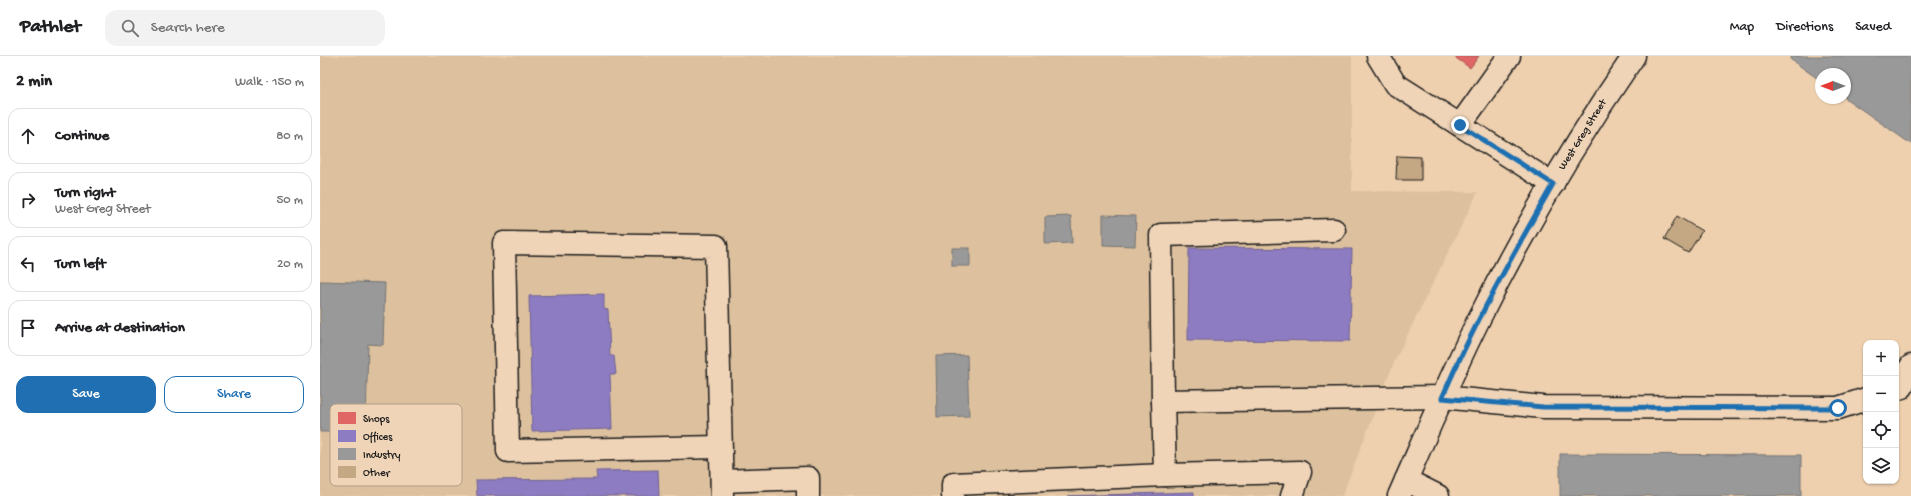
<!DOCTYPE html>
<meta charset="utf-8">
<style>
:root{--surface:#fff;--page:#f2f2f2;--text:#202124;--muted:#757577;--line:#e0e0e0;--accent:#1f6fb2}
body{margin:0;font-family:"Gochi Hand",sans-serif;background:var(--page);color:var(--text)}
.controls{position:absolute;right:12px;bottom:12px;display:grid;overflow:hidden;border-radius:8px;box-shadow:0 1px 3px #0004}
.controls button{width:36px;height:36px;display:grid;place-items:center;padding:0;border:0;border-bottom:1px solid var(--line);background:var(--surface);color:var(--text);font:20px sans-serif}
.compass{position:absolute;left:1495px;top:12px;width:36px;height:36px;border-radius:50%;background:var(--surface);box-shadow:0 1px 3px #0004;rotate:270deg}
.stop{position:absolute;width:12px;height:12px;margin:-9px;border:3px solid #1f6fb2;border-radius:50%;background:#fff}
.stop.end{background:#1f6fb2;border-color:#fff;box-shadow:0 1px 4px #0008}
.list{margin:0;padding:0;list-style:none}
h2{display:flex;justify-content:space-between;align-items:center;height:52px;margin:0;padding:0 16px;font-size:17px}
h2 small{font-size:13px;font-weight:400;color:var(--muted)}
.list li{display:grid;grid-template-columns:26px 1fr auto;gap:12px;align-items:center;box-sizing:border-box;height:56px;margin:0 8px 8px;padding:0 8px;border:1px solid var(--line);border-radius:12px}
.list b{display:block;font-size:15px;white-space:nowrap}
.list p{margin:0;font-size:13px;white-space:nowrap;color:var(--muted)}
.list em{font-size:13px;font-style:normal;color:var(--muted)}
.actions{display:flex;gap:8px;padding:12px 16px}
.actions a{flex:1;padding:9px 0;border:1px solid var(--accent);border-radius:12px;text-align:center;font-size:14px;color:var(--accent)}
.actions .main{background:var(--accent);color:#fff}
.icon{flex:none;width:22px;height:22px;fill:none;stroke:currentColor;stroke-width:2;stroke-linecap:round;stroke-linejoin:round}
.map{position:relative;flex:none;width:1591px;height:440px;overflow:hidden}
header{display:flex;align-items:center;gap:24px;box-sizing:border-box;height:56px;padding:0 20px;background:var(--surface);border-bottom:1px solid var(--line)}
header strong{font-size:19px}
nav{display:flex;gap:22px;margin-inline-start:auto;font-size:14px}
.search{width:280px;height:36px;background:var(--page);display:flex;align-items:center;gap:10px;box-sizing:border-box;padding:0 14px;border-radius:12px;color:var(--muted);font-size:15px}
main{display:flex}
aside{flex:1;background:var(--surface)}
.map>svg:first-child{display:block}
.built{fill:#ddc19e}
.shops{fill:#e06666;stroke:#a55050}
.offices{fill:#8e7cc3;stroke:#6c5f91}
.industry{fill:#999;stroke:#747474}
.building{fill:#c4a783;stroke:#1c1c1c}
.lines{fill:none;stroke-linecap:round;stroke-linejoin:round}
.minor-casing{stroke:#1c1c1c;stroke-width:25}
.major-casing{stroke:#1c1c1c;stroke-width:25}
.minor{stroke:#f0d4b7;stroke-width:22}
.major{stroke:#f0d4b7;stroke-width:22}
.route{stroke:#1f6fb2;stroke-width:5}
.labels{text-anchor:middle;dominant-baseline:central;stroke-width:4;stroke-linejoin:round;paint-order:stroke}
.street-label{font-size:11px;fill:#1c1c1c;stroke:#f0d4b7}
.key{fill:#f0d4b7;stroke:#b09d88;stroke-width:1}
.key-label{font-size:11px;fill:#1c1c1c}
</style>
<header>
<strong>Pathlet</strong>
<div class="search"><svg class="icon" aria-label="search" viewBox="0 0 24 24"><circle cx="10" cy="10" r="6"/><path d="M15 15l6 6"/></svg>Search here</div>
<nav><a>Map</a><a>Directions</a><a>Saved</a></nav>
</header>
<main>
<aside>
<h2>2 min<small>Walk · 150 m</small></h2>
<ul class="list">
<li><svg class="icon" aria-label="ahead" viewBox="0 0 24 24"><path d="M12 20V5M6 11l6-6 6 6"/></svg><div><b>Continue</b></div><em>80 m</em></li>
<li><svg class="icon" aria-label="right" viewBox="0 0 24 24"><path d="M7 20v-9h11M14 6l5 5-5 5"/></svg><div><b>Turn right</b><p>West Greg Street</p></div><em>50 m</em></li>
<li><svg class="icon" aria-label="left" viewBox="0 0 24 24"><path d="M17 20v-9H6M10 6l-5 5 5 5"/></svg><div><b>Turn left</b></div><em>20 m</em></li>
<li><svg class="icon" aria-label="arrive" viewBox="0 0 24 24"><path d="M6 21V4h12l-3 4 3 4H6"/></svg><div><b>Arrive at destination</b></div></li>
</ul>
<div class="actions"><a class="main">Save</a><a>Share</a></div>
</aside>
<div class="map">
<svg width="1591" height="440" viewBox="0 0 1591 440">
<rect width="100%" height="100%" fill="#eed0ae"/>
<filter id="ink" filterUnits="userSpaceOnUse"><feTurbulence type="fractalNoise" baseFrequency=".025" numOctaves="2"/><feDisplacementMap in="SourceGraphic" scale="8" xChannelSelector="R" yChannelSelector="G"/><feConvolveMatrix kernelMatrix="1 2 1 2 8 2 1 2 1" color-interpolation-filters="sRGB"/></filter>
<g filter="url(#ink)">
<polygon class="built" points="0,0 1032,0 1032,135 1158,136 1075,304 1022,440 0,440"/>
<polygon class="shops" points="1133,0 1159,0 1150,12"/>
<g class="offices">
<polygon points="869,192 1032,193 1030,285 868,284"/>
<polygon points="284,238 284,253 288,254 290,300 294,300 296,318 290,318 292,373 212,375 209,240"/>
<polygon points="338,414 339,440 157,440 156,424 277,423 276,415"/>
<polygon points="874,436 874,440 748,440"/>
</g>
<g class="industry">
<polygon points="1472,0 1591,0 1591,88 1525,42 1525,18 1501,18 1501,25 1470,3"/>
<polygon points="783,159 816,160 815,190 783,189"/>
<polygon points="751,160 752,187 725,188 725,161"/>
<rect x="632" y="192" width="18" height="18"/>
<polygon points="0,225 65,227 63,289 48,288 46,367 12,366 12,376 0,376"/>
<polygon points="647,299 649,360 617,361 616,300"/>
<polygon points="1240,398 1481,399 1481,440 1240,440"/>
</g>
<g class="building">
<polygon points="1077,100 1101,101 1101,124 1076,124"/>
<polygon points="1357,160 1382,175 1368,197 1344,183"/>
</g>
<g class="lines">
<g class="minor-casing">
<g id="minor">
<polyline points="1058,0 1075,28 1233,128"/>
<polyline points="1140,69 1189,0"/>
<polyline points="1014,174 841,179 843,345 1122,341 1223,351 1518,352 1546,343"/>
<polyline points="1576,333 1582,331 1591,310"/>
<polyline points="843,345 845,419"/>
<polyline points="401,391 188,395 184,187 396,190 402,440"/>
<polyline points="1086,424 1118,440"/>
<polyline points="402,425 488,422 488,440"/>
<polyline points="633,440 633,428 845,419 980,416 972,440"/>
</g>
</g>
<g class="major-casing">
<path id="major" d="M 1079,440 C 1105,381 1130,321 1159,263 C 1204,172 1256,84 1314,0"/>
</g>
<use href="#minor" class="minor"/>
<use href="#major" class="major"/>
</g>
</g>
<g class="lines" filter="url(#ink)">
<path class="route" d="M 1140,69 L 1233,128 C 1193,198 1154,268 1122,342 L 1223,351 L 1518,352"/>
</g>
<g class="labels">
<g class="street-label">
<text transform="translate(1263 79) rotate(-58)">West Greg Street</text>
</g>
</g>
<rect x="10" y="348" width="132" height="82" rx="6" class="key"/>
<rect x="18" y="356" width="18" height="12" fill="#e06666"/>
<rect x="18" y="374" width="18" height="12" fill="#8e7cc3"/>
<rect x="18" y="392" width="18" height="12" fill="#999"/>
<rect x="18" y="410" width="18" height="12" fill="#c4a783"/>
<g class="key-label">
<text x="43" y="366">Shops</text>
<text x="43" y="384">Offices</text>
<text x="43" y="402">Industry</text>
<text x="43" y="420">Other</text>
</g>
</svg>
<div class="controls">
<button>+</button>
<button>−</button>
<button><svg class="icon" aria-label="locate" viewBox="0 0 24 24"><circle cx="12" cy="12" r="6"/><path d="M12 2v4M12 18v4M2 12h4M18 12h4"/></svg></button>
<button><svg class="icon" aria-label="layers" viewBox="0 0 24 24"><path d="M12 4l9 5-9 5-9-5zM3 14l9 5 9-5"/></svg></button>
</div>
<svg class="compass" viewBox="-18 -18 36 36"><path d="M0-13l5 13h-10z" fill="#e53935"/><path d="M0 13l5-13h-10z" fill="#757577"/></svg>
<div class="stop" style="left:1518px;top:352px"></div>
<div class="stop end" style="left:1140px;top:69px"></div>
</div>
</main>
